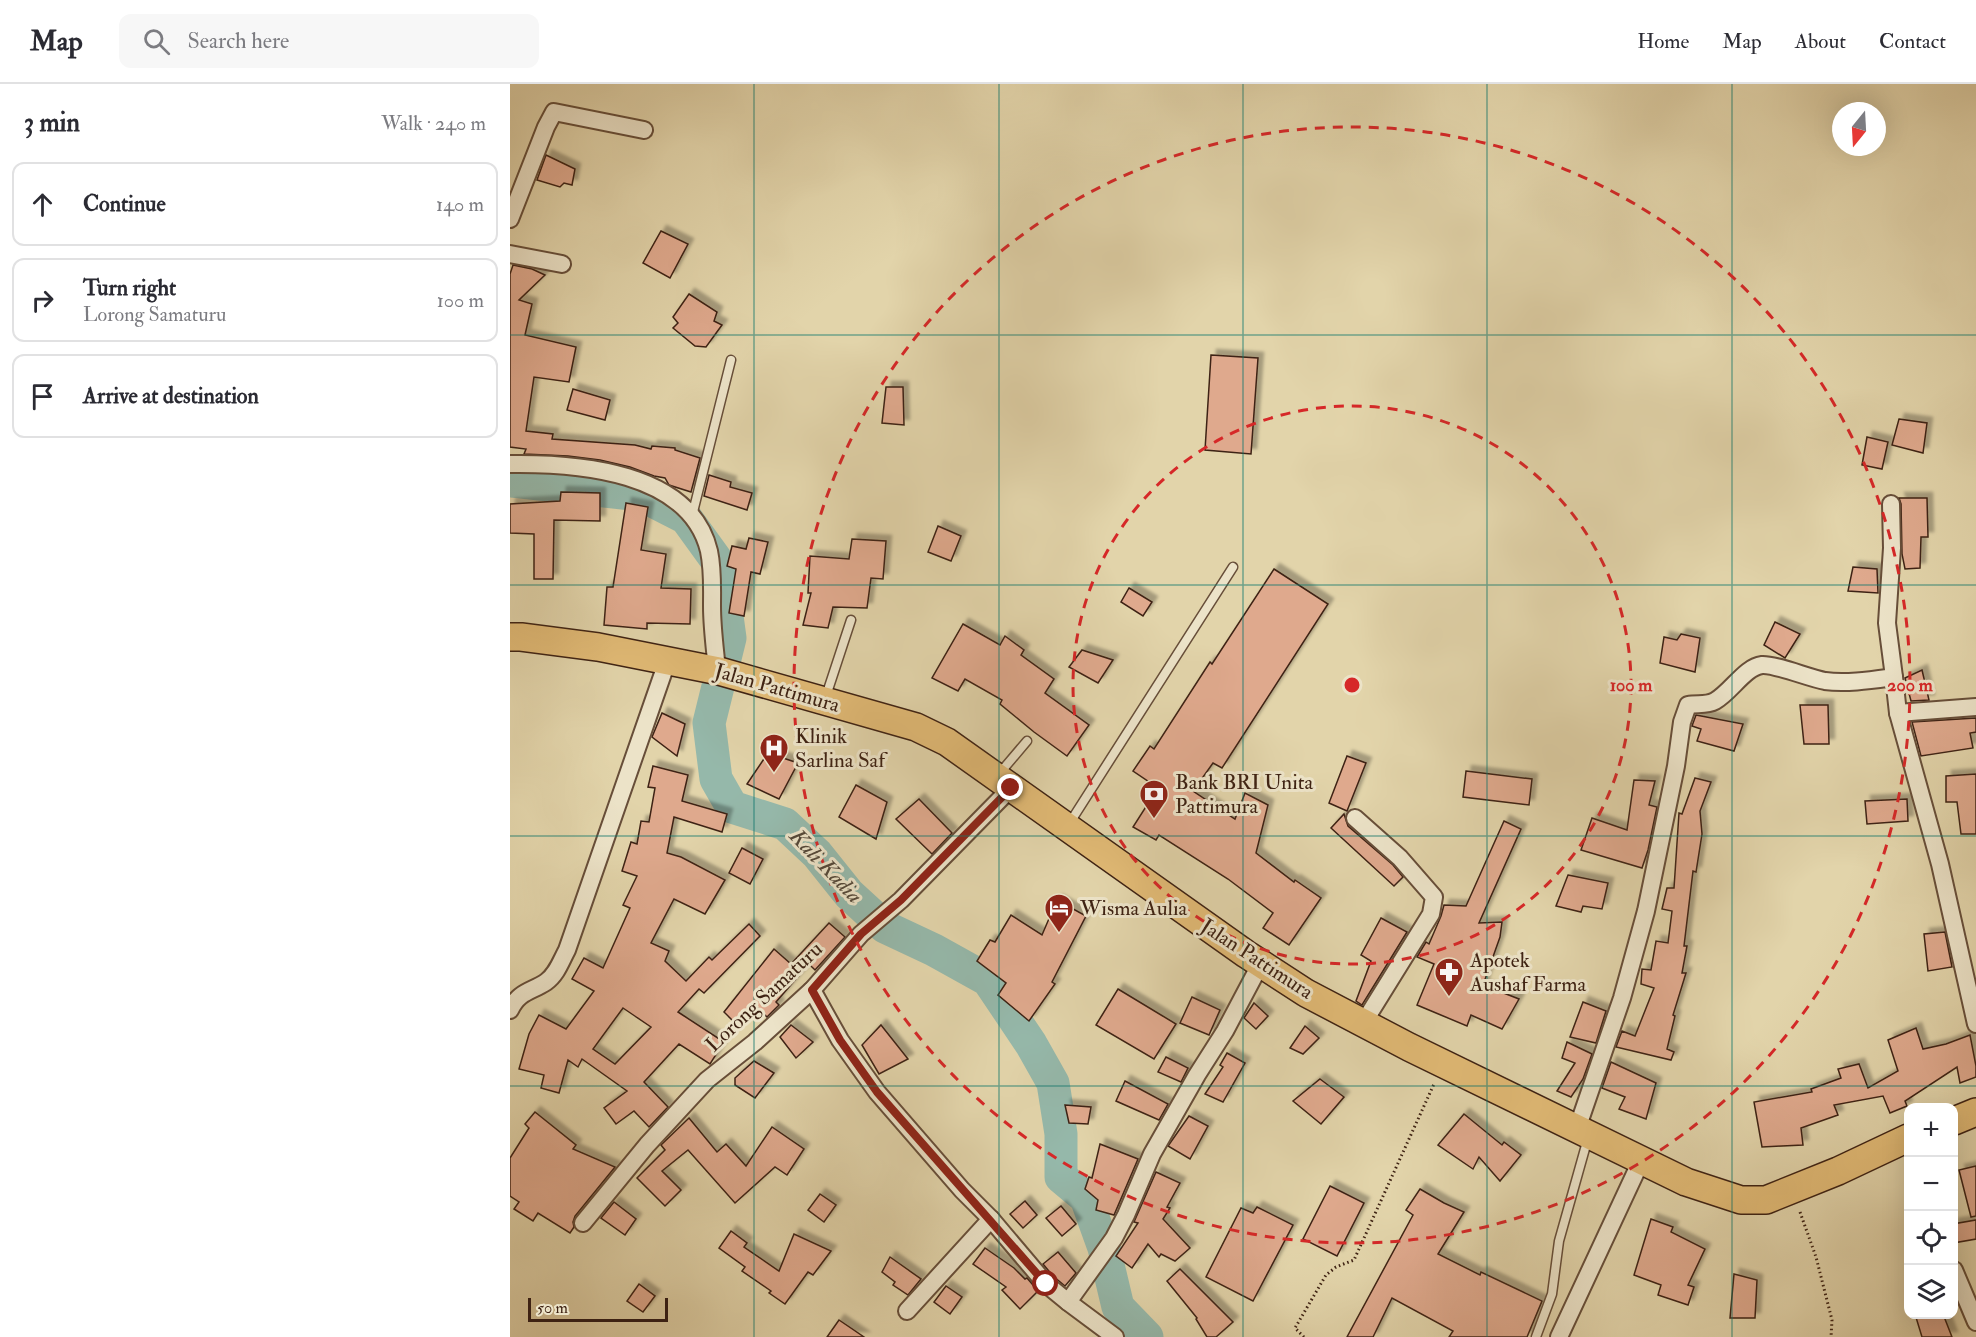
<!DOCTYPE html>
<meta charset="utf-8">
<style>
:root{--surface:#fff;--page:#f7f7f7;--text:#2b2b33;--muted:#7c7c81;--line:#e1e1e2}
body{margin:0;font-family:"IM FELL Double Pica",serif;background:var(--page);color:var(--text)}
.controls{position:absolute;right:18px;bottom:18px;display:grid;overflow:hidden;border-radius:12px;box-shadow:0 6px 24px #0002}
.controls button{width:54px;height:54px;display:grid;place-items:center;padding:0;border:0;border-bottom:2px solid var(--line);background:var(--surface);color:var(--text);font:30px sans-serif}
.compass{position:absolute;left:1322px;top:18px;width:54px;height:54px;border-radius:50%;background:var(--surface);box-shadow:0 6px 24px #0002;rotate:198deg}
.scale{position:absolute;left:18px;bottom:15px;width:140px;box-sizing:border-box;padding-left:6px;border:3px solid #3e2213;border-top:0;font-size:16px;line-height:21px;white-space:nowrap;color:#3e2213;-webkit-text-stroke:4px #ece3c8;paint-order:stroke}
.stop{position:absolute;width:18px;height:18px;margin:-14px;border:4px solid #8f2418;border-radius:50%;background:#fff}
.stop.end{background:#8f2418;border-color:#fff;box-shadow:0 2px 6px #0008}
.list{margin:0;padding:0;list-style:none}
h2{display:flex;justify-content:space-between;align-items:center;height:78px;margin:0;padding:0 24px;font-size:26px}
h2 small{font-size:20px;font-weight:400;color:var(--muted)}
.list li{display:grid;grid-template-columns:39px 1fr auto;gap:18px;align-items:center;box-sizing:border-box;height:84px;margin:0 12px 12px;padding:0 12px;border:2px solid var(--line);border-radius:12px}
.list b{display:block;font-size:22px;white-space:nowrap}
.list p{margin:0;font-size:20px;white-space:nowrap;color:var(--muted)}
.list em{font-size:20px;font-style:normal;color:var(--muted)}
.icon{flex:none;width:33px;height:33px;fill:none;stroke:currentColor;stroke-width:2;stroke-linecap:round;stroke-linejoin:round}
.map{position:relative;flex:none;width:1466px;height:1253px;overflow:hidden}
header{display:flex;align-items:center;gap:36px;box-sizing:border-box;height:84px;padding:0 30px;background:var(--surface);border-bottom:2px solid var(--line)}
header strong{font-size:28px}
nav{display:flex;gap:33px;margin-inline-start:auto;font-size:21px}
.search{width:420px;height:54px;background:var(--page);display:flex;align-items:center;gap:15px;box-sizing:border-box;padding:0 21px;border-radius:12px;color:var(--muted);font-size:22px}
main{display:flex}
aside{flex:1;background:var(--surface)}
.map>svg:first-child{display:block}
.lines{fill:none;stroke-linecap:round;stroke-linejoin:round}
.river{stroke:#95b8aa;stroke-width:33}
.building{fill:#dfa98d;stroke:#3e2213;stroke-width:1.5;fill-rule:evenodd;filter:url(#shadow)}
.service-casing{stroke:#674e39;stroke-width:11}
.minor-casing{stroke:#674e39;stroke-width:20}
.trunk-casing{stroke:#3e2213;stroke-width:30}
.path{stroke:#3e2213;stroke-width:3;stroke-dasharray:1.5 3;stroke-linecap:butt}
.service{stroke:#ece3c8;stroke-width:8}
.minor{stroke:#ece3c8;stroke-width:16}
.trunk{stroke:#e1ba75;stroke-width:27}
.route{stroke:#8f2418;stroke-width:8}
.grid{fill:none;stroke:#0f766e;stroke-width:1.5;stroke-opacity:0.55}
.ring{fill:none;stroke:#d62828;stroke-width:3;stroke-dasharray:10 8}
.labels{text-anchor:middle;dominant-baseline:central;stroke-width:6;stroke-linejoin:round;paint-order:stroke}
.street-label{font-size:21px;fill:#3e2213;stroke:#ece3c8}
.poi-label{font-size:21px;fill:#3e2213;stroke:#ece3c8;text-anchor:start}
.water-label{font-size:22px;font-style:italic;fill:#544839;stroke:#ece3c8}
.centre{fill:#d62828;stroke:#ece3c8;stroke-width:3}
.ring-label{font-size:18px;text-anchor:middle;font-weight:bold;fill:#d62828;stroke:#ece3c8;stroke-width:6;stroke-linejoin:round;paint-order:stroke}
</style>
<header>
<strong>Map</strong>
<div class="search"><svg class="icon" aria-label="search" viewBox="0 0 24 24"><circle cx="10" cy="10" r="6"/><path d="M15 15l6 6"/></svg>Search here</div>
<nav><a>Home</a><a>Map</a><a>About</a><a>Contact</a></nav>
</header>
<main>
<aside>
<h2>3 min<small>Walk · 240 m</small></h2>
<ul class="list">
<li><svg class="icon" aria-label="ahead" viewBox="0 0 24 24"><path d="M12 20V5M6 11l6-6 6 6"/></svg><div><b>Continue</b></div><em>140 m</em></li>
<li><svg class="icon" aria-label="right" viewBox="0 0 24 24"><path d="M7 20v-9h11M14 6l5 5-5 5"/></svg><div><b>Turn right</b><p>Lorong Samaturu</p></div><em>100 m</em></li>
<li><svg class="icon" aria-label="arrive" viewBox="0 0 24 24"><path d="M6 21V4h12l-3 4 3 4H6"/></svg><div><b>Arrive at destination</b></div></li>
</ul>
</aside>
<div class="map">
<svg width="1466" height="1253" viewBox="0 0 1466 1253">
<defs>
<filter id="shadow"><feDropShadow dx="5.5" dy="-5.5" stdDeviation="1.5" flood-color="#0004"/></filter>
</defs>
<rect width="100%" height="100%" fill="#e2d4aa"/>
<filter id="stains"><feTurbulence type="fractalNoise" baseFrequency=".00333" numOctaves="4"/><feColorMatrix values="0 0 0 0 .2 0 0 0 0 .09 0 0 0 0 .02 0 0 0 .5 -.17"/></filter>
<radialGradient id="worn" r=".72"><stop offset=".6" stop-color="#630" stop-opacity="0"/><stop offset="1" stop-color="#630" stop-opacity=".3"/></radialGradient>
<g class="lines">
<polyline class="river" points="0,397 131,411 176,434 210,481 220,554 199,639 206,695 222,723 275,740 307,770 339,810 375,843 424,866 478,896 521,960 543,999 551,1050 551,1093 576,1114 594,1164 608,1223 637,1253"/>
</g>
<g class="building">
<polygon points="36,71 65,85 62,101 54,99 50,103 27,96"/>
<polygon points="151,147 178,160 160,194 133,179"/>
<polygon points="3,181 22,185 35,191 9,216 22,220 15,251 66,263 59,298 24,293 16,347 43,350 42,355 125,361 141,365 142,362 165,364 165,366 190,374 181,408 159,401 155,394 144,392 120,383 90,376 58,372 14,370 16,365 0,363 0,190"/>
<polygon points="179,210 207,228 204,237 212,241 196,263 185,262 163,244 168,239 163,233"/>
<polygon points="701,271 748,274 741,370 695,366"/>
<polygon points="376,303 393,303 394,341 372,339"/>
<polygon points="63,305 100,316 95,336 57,326"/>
<polygon points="1389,335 1417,339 1413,369 1382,361"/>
<polygon points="1357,353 1378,358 1372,385 1352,381"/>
<polygon points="199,391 221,398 220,403 242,409 237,426 194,412"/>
<polygon points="51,408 90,409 90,437 44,436 43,495 24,495 24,450 0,449 0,420 50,417"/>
<polygon points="1389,414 1417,414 1418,453 1411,453 1410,484 1395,485 1392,470 1391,420"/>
<polygon points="116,419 138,423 131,466 156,470 151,504 181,505 180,540 137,539 137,545 94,541 97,503 103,503"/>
<polygon points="428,442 451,452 441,477 418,468"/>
<polygon points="239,454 258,458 250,490 241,488 234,532 219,529 226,485 217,482 222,462 236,465"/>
<polygon points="342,455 376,457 373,495 361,494 357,524 323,523 318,544 293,541 301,509 298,509 300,472 339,475"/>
<polygon points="1343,483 1367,485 1368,509 1338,507"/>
<polygon points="764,485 818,520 712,684 703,679 683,707 725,735 735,709 758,721 746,769 784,798 785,796 811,814 779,861 753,844 763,829 718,795 649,751 646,756 623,743 648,704 623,687 640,662 644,665 700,578 702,580"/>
<polygon points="619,504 642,518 633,532 611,518"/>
<polygon points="1265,538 1290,550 1275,574 1254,561"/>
<polygon points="453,540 490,561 495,552 514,566 511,571 544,595 535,609 579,641 557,672 524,648 490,620 492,616 455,595 448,607 422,594"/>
<polygon points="1171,550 1190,554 1185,588 1150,579 1154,553 1167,556"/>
<polygon points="572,566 603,576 588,599 559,583"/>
<polygon points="1412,586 1419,616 1401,617 1395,594"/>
<polygon points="1290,621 1318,621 1319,660 1294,660"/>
<polygon points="152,629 175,640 167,672 142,653"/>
<polygon points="1186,631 1233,640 1224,667 1187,657 1191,645 1182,642"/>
<polygon points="1466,634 1466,648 1460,649 1463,664 1411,672 1402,638"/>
<polygon points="258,669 288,679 269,715 237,700"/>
<polygon points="837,672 856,679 837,727 819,719"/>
<path d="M 143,682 L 178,691 L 172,717 L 217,730 L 212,748 L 164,733 L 157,769 L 171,773 L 215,796 L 195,830 L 164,815 L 141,859 L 159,867 L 155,877 L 176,897 L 199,873 L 202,876 L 239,840 L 250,852 L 194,909 L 189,905 L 168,928 L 214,958 L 200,980 L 169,960 L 134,998 L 158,1023 L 139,1043 L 124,1027 L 106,1040 L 94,1024 L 117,1007 L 72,975 L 68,983 L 58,976 L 49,1009 L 31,1004 L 34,991 L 9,985 L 19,950 L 29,931 L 56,945 L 84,907 L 62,895 L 74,874 L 93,884 L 120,824 L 113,821 L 127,792 L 112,787 L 121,758 L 127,760 L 131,737 L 139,738 L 145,704 L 138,703 ZM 113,924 L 141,943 L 105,980 L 83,965 Z"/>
<polygon points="956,687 1022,695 1019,721 953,713"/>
<polygon points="1466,690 1466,750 1451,750 1447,718 1436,718 1436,692"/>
<polygon points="1185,694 1201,698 1190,727 1192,750 1186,788 1183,787 1174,862 1177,862 1172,889 1176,889 1163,931 1165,932 1157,965 1164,968 1161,976 1106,963 1112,947 1125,952 1144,904 1131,900 1132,885 1141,886 1146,857 1158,859 1162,827 1152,825 1157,804 1164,804 1169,729 1172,730"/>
<polygon points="1124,696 1145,697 1139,721 1147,723 1138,766 1132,784 1071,766 1082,734 1117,746"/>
<polygon points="346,701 377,718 366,755 329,733"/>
<polygon points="409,715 442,749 422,770 386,735"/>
<polygon points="1397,715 1398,737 1357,740 1355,717"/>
<polygon points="834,730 838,742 883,781 893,793 884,802 821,744"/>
<polygon points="994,737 1011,745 969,839 992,838 990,853 973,901 1009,915 992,945 961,931 957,942 907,921 924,880 907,873 916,858 919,860 931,832 934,821 956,822"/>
<polygon points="232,764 253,775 240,800 219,789"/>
<polygon points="1058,791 1098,799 1092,825 1073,822 1071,828 1046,822"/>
<polygon points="547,816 576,832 542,898 545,900 519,937 488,911 496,899 467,877 480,856 485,858 501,831 532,851"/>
<polygon points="871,834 897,848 852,921 846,917 861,877 851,871"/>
<polygon points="319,839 335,853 305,886 299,880 266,918 269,921 257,933 246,922 229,943 214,928 264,865 281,880"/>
<polygon points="1435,848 1442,883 1418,887 1414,850"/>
<polygon points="608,905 666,940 644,975 586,941"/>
<polygon points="682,913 710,926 699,951 670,939"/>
<polygon points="1073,918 1096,927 1086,959 1060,953"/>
<polygon points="744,919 758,932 746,945 734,934"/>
<polygon points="281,941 303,958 286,974 270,953"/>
<polygon points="371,941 398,975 369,990 352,961"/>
<polygon points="795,942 809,954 793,970 780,964"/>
<polygon points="1406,944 1413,965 1436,960 1460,951 1466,982 1466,993 1450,999 1447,983 1395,1017 1397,1022 1380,1029 1373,1012 1324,1021 1328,1031 1291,1044 1293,1061 1252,1063 1244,1018 1302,1008 1301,1005 1331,994 1328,985 1349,980 1358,1004 1388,987 1378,956"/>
<polygon points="1057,958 1082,970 1073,995 1061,1013 1047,1007 1065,979 1052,974"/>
<polygon points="717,969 735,979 713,1018 695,1010 713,983 710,981"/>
<polygon points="656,973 678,984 671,998 648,988"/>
<polygon points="244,977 264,989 245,1014 225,1001 225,994"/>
<polygon points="1101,978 1146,999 1136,1035 1109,1025 1115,1013 1092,1004"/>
<polygon points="810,995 834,1013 811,1040 783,1017"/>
<polygon points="615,997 658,1020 649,1036 606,1017"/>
<polygon points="555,1021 581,1023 578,1040 559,1039"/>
<polygon points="25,1028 66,1061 63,1065 105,1083 65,1132 63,1138 64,1143 60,1149 28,1129 23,1137 4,1125 9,1118 0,1112 0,1074 19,1044 15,1040"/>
<polygon points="954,1030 992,1061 994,1058 1011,1071 990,1097 969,1073 963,1085 928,1061"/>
<polygon points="679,1032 698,1042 680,1075 658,1062"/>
<polygon points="179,1034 207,1068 216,1060 236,1082 262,1043 294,1065 277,1091 265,1083 225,1119 178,1066 152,1087 171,1106 155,1122 127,1094 155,1066 151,1061"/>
<polygon points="590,1060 628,1075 604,1131 586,1126 588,1116 575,1105 579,1093 582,1094"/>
<polygon points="1466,1082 1466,1132 1461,1133 1449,1086"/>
<polygon points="646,1088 670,1099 657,1123 660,1124 653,1135 680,1164 665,1177 651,1170 649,1173 638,1160 622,1184 606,1172 628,1139 624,1138"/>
<polygon points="820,1102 854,1119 827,1172 793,1155"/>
<polygon points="910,1105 934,1119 954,1128 928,1170 970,1191 971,1188 1032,1217 1017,1253 939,1253 943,1247 882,1214 863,1253 837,1253 903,1131 896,1126"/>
<polygon points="310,1110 326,1121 314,1138 298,1126"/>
<polygon points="515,1117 527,1131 513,1144 500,1130"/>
<polygon points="104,1118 126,1135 115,1151 91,1134"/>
<polygon points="551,1122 566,1140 552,1152 536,1134"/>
<polygon points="747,1123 783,1141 743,1217 696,1193 731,1124 743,1129"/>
<polygon points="1141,1135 1163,1143 1161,1148 1195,1165 1178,1201 1184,1203 1178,1221 1148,1211 1151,1201 1124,1191"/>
<polygon points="1466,1136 1466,1155 1443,1159 1443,1140"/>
<polygon points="221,1147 237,1159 234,1163 269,1187 284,1150 321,1167 303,1191 298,1188 275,1220 259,1209 261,1207 232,1187 235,1183 209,1164"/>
<polygon points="475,1164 504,1184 515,1195 517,1194 528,1207 510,1225 492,1206 496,1203 463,1180"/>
<polygon points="548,1168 566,1189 555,1202 543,1192 533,1180"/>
<polygon points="380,1173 411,1195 398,1211 383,1201 385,1198 372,1188"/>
<polygon points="670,1185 723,1238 706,1253 697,1253 686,1235 687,1234 657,1197"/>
<polygon points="1224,1190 1247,1196 1245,1234 1220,1234"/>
<polygon points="129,1200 145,1212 133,1228 117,1217"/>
<polygon points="436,1202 452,1213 440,1230 424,1218"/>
<polygon points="1405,1230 1433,1230 1442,1253 1412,1253"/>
<polygon points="329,1236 354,1253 317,1253"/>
</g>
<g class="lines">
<g class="service-casing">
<g id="service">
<polyline points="182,432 221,276"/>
<polyline points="315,615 341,536"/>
<polyline points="489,690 517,657"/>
<polyline points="559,740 723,483"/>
<polyline points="1026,1253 1042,1210 1049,1157 1078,1054"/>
</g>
</g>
<g class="minor-casing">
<g id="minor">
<polyline points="0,135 36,43 44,28 134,46"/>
<polyline points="0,170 52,180"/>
<path d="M 0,380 C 67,379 180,387 199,467 C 203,486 202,503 202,522 C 202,544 205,565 207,586"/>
<polyline points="1381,420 1382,464 1377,539 1384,593"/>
<polyline points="1388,629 1430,780 1466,940"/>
<polyline points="845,734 890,774 924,813 921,830 854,938"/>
<polyline points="302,906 330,956 367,1008 452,1106 481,1135 536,1200 558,1218 604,1154 616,1131 642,1070 687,991 715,947 751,879"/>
<path d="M 0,926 C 9,907 21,908 36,898 C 47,890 51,877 57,866 L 158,575"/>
<path d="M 1067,1045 L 1112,914 L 1136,827 L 1166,682 L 1172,638 L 1178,621 C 1187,619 1196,622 1205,617 C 1221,608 1235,583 1252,581 C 1265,580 1299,594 1315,597 C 1336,600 1362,596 1384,593 L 1388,629 L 1466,623"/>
<polyline points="73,1139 137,1061 197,996 245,958 302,906 351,850 391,816 501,704"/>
<polyline points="1444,1186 1466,1238"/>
<polyline points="558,1218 605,1253"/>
<polyline points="397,1227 481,1135"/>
<polyline points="1049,1253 1131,1077"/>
</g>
</g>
<g class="trunk-casing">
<g id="trunk">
<polyline points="0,553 11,553 88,563 209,587 406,643 437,658 736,870 796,909 899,963 1176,1098 1231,1116 1256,1116 1328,1087 1398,1054"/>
<polyline points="1444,1037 1466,1028"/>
</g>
</g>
<g class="path">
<polyline points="1290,1128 1306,1173 1322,1236 1321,1253"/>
<polyline points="794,1253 785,1244 816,1191 826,1183 844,1176 924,1000"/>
</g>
<use href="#service" class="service"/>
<use href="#minor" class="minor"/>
<use href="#trunk" class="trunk"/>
</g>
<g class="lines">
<polyline class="route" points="501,704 391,816 351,850 302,906 330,956 367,1008 536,1200"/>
</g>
<path class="grid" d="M 244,0 L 244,1253M 489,0 L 489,1253M 733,0 L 733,1253M 977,0 L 977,1253M 1222,0 L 1222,1253M 0,251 L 1466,251M 0,501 L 1466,501M 0,752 L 1466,752M 0,1002 L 1466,1002"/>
<g class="ring">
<circle cx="842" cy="601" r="279"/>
<circle cx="842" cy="601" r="558"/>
</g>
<defs>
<g id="hospital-pin" transform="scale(1.5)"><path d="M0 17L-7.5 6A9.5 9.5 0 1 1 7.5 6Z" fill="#8f2418" stroke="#ece3c8"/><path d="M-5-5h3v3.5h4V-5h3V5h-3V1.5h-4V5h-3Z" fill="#fff"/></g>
<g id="bank-pin" transform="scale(1.5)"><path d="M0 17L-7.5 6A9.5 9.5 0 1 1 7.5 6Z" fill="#8f2418" stroke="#ece3c8"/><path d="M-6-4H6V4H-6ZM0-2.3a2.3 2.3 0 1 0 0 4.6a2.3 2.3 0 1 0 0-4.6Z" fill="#fff"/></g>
<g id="hotel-pin" transform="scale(1.5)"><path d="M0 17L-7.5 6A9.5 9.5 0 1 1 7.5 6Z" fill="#8f2418" stroke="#ece3c8"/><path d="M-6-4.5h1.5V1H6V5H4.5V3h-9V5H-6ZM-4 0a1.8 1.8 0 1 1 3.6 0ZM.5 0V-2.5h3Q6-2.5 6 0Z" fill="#fff"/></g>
<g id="pharmacy-pin" transform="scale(1.5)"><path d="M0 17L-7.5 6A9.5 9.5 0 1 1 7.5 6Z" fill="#8f2418" stroke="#ece3c8"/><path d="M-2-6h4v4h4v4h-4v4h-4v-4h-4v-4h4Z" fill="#fff"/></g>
</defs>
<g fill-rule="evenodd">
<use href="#hospital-pin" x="264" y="664"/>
<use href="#bank-pin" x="644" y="710"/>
<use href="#hotel-pin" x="549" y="824"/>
<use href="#pharmacy-pin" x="939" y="888"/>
</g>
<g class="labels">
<g class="street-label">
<text transform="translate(267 604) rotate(16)">Jalan Pattimura</text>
<text transform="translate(747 875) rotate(33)">Jalan Pattimura</text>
<text transform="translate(254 913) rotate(-43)">Lorong Samaturu</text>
</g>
<g class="poi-label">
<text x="285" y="652">Klinik<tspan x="285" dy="24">Sarlina Saf</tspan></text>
<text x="665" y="698">Bank BRI Unita<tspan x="665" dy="24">Pattimura</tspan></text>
<text x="570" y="824">Wisma Aulia</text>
<text x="960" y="876">Apotek<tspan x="960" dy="24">Aushaf Farma</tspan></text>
</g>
<g class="water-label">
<text transform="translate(316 782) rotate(46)">Kali Kadia</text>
</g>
</g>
<circle cx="842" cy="601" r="9" class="centre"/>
<g class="ring-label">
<text x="1121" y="607">100 m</text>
<text x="1400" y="607">200 m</text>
</g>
<rect width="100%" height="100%" filter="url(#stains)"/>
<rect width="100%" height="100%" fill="url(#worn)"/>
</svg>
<div class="controls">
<button>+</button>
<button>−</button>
<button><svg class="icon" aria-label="locate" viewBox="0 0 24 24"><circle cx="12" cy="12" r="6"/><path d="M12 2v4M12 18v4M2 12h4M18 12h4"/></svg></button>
<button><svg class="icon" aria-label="layers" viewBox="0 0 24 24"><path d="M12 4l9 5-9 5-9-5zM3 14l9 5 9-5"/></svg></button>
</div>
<svg class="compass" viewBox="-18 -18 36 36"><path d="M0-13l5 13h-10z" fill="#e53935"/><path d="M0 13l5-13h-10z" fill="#7c7c81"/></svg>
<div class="scale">50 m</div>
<div class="stop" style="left:536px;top:1200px"></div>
<div class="stop end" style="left:501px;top:704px"></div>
</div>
</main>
